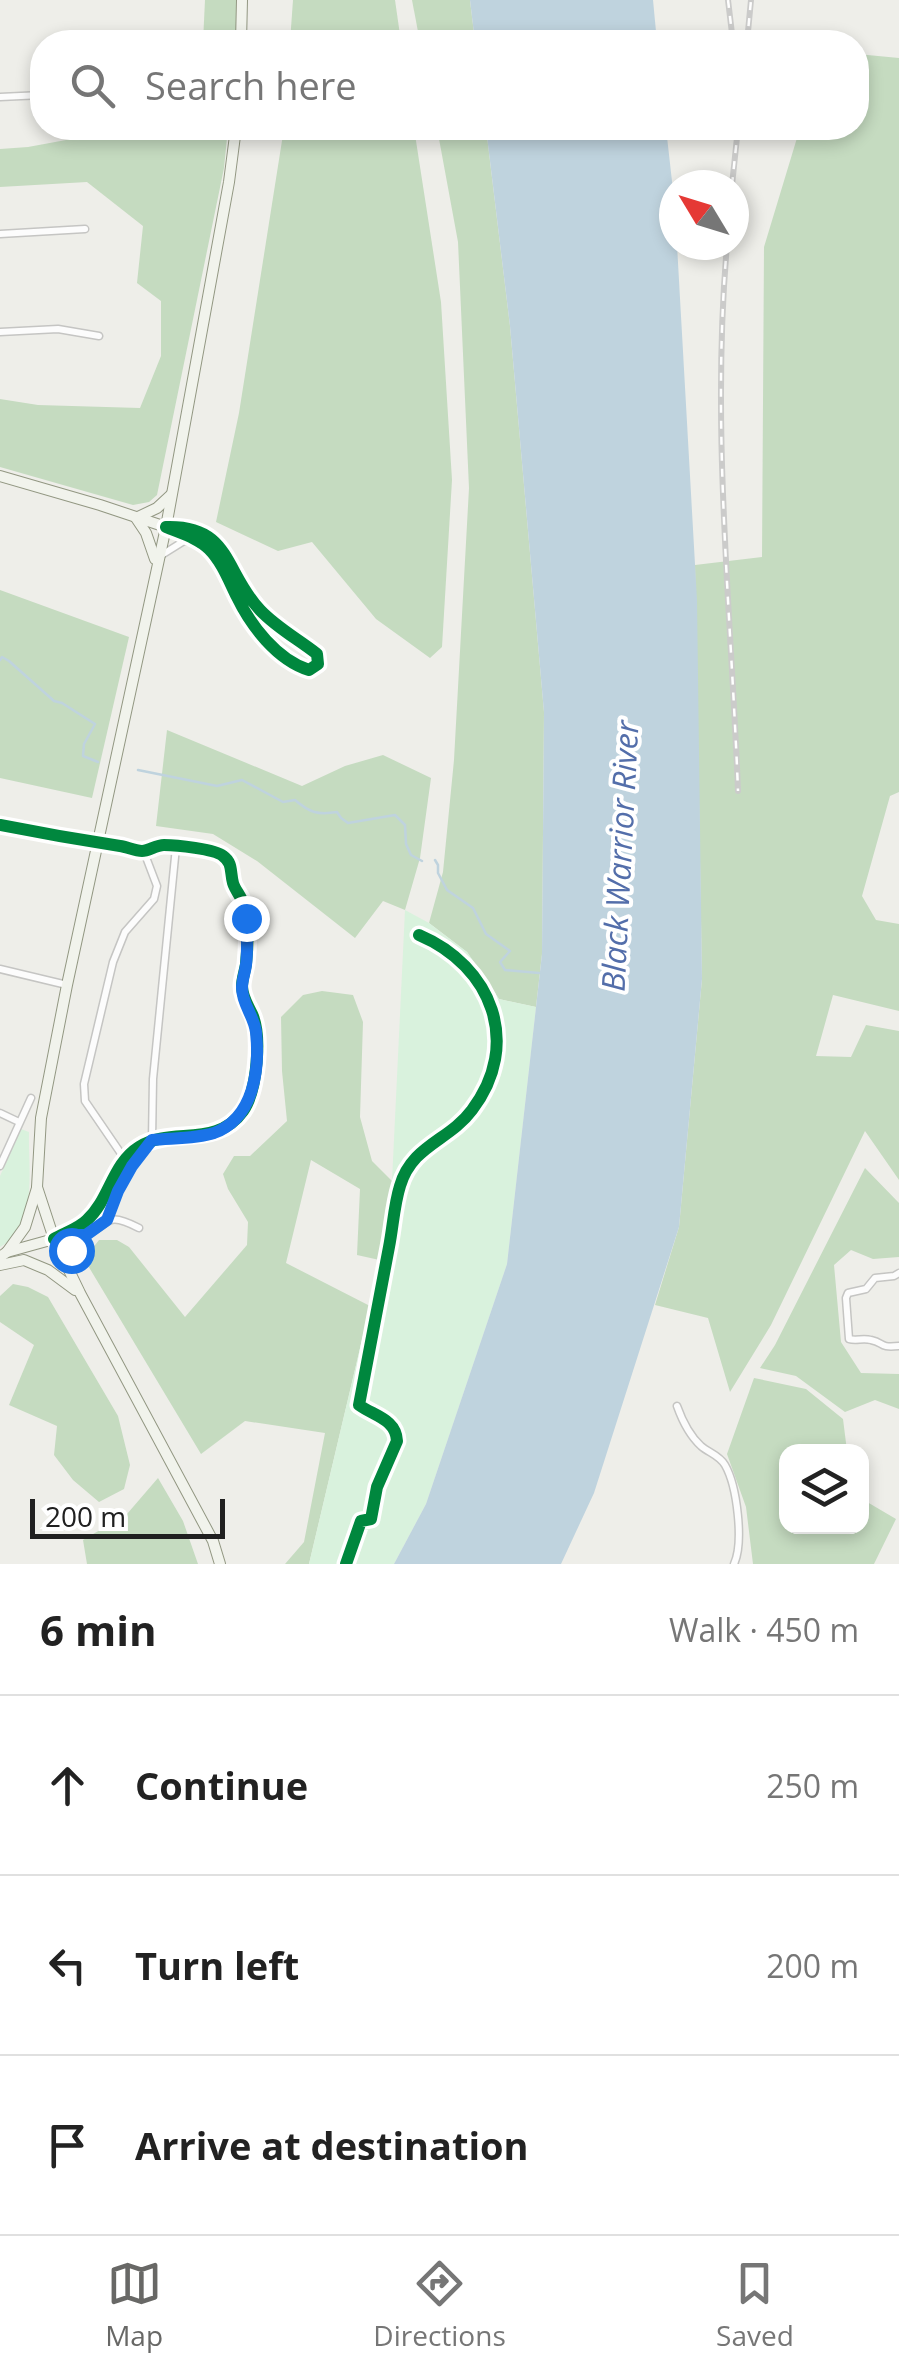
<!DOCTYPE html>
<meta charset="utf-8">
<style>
:root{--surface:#fff;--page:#f6f6f6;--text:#222;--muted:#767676;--line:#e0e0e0;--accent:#686866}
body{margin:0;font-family:"Open Sans",sans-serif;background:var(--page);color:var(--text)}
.controls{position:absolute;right:30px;bottom:30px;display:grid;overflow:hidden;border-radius:20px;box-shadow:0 5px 15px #0003}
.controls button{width:90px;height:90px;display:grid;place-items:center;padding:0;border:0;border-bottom:2px solid var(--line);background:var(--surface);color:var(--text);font:50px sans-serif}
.compass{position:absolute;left:659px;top:170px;width:90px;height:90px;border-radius:50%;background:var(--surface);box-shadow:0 5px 15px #0003;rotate:308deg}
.scale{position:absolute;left:30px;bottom:25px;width:195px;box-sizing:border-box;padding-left:10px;border:5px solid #202020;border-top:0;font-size:28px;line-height:35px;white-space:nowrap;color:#202020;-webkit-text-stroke:8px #fff;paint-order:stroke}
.stop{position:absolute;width:30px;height:30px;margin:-22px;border:8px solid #1a73e8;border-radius:50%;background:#fff}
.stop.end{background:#1a73e8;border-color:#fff;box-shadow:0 2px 10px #0008}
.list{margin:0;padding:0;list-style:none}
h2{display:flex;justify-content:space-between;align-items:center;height:130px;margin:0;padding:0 40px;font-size:42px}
h2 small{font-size:32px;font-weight:400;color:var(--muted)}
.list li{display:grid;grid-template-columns:65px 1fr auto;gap:30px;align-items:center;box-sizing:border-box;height:180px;padding:0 40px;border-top:2px solid var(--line)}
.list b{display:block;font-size:38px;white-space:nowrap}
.list em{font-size:32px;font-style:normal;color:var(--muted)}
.icon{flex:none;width:55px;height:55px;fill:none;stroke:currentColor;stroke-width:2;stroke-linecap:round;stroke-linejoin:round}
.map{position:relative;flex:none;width:899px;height:1564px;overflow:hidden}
.search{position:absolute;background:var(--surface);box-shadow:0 5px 15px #0003;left:30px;right:30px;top:30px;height:110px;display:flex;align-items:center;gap:25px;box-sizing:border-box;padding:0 35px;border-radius:40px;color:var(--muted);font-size:38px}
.sheet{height:670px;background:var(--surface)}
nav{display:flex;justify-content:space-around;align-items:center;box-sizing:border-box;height:140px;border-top:2px solid var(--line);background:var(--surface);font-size:28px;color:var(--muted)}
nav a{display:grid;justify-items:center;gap:5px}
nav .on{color:var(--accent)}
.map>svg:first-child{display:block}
.forest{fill:#c5dbc0}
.park{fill:#d9f2dd}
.water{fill:#bfd3de}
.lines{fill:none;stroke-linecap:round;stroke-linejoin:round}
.stream{stroke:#bfd3de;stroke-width:2.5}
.minor-casing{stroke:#c5c5c3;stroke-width:9}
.secondary-casing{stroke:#929782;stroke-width:12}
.minor{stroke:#fcfcfc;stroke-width:6}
.secondary{stroke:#f1f3ec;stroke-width:10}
.rail-casing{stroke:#cbcbca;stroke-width:6}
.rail{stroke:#fff;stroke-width:2.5;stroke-dasharray:8;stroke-linecap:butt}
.cycleway-casing{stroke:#fff;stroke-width:19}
.cycleway{stroke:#00873e;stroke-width:12}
.route{stroke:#1a73e8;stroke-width:12}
.labels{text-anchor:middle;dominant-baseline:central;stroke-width:8;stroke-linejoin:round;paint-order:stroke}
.water-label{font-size:32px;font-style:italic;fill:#536eaa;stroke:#fff}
</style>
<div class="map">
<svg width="899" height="1564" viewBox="0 0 899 1564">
<rect width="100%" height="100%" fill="#eeeee9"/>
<g class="forest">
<polygon points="205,0 236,0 236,42 203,42"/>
<polygon points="293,0 395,0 401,42 290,42"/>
<polygon points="412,0 470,0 475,42 420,42"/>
<polygon points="857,54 899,58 899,792 890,796 862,896 876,920 899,924 899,1011 833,995 816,1056 851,1057 866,1025 899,1031 899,1180 865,1131 771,1325 730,1392 708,1318 655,1305 679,1227 702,979 695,565 762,557 764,247 800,128 856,128"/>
<polygon points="131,128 228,128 224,168 157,495 149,502 133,505 0,467 0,399 38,405 140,408 161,356 161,301 137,283 143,226 87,182 0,187 0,149 28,147"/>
<polygon points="284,128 414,128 441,302 452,480 442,647 430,658 376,619 312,542 278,551 216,522 239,413"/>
<polygon points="437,128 486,128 510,326 544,712 542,954 536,1007 499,999 467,952 429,923 443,872 454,760 469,488 458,242"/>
<polygon points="0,590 129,637 92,798 0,778"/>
<polygon points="167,730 302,786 345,766 383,755 431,778 420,858 405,910 383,901 355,938 257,861 213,834 156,826"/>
<polygon points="322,991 353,995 363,1022 360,1117 372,1161 392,1181 384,1261 357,1255 360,1189 311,1160 286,1263 370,1306 309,1564 285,1564 304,1542 325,1433 245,1421 201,1454 84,1259 99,1240 117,1240 129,1247 185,1317 247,1245 248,1222 228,1189 223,1174 234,1156 250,1156 287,1121 282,1071 281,1017 303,995"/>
<polygon points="865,1168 899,1203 899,1257 873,1259 851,1250 834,1265 841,1342 861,1373 899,1374 899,1409 875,1400 845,1412 796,1376 760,1368 775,1345"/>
<polygon points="13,1284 28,1287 48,1297 118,1416 130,1465 124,1489 99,1502 73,1480 54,1455 57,1426 9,1405 34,1345 0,1322 0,1296"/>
<polygon points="754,1378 806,1389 843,1419 847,1451 786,1452 786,1526 862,1526 862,1499 896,1519 874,1564 753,1564 746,1507 727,1454"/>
<polygon points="158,1478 183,1521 198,1564 87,1564 83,1540 127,1514"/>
</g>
<g class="park">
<polygon points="405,910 429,923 467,952 499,999 536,1007 507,1264 426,1504 394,1564 309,1564 370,1306 384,1261 392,1181"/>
<path d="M 21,1129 L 29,1132 C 28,1170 39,1226 0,1247 L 0,1176 Z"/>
</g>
<g class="water">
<polygon points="470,0 653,0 657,42 475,42"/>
<polygon points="486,128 666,128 674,199 674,245 677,245 697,600 702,979 679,1227 594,1493 561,1564 394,1564 426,1504 507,1264 542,954 544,712 510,326"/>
</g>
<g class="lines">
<g class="stream">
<polyline points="0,660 2,657 9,661 54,701 62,703 95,724 84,744 83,756 98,762"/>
<path d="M 138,770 L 217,786 L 242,780 L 283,802 L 295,800 C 310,813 318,815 337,812 L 341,818 L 348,823 L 395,815 L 405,825 L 406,844 L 411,855 L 422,861"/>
<polyline points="435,860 438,865 438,873 447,890 473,908 486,934 510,951 500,962 505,970 539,973"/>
</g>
<g class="minor-casing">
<g id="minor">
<polyline points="0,97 42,95"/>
<polyline points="0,234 85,229"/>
<polyline points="0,332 58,329 99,336"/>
<path d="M 166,527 C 231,525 224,572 260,610 C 277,628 298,639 317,654 L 318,664 L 309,670 C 277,660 251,626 237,597 C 229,581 222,562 209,549 C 198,538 180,533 166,527 Z"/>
<polyline points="160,556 184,541 193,541"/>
<path d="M 0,825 C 40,833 80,840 120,846 C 127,847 135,851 142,851 C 149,851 156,845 163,845 C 175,845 214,849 223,855 C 233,862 230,872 233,882 C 235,890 241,895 243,902 C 249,921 248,944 246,963 C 245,971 243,978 242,986 C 242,999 251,1008 254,1021 C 260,1047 259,1088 244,1110 C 217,1149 172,1126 140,1146 C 112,1164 110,1198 88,1220 C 79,1228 66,1233 55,1238"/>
<polyline points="0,969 67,985"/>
<polyline points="0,1113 19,1122"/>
<polyline points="124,1158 85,1101 84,1084 113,962 125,932 154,899 157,886 144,852"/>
<polyline points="0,1166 31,1098"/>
<polyline points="107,1220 117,1191 132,1166 152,1140 153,1079 176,847"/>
<path d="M 60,1238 C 67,1237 78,1237 85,1235 C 112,1225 103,1210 139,1228"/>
<path d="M 899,1273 L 894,1276 L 875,1278 L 866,1289 L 848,1293 L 846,1298 L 849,1339 C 856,1341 863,1338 871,1340 C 885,1343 878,1348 899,1346"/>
<path d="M 677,1406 C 682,1420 689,1435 701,1446 C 709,1453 719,1455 725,1465 C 737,1486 744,1542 734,1564"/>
</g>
</g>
<g class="secondary-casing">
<g id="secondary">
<polyline points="241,42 242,0"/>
<polyline points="0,476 100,505 166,527"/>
<polyline points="155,559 146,533 136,518 157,508 171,495"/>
<polyline points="7,1252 25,1227 37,1188"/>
<polyline points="0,1257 7,1252 54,1239"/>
<polyline points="0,1265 24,1260 48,1270 75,1290"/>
<polyline points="68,1268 71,1250 80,1235"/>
<polyline points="220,1564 213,1541 80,1293 54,1239 37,1187 41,1118 67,985 166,527 229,182 236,128"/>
</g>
</g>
<use href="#minor" class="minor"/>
<use href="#secondary" class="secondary"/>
<g class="rail-casing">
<g id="rail">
<polyline points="728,0 733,42"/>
<polyline points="747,42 751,0"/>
<polyline points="732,185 738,128"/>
<path d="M 727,245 C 711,427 731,609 738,791"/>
</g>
</g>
<use href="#rail" class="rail"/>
<g class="cycleway-casing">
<g id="cycleway">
<path d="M 166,527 C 231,525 224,572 260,610 C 277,628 298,639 317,654 L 318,664 L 309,670 C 277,660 251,626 237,597 C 229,581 222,562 209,549 C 198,538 180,533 166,527 Z"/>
<path d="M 0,825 C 40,833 80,840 120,846 C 127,847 135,851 142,851 C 149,851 156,845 164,845 C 176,845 215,849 223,856 C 233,863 230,872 233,883 C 235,890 241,896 243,903 C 249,921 248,945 246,964 C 245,971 242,979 242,986 C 242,997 248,1005 252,1014 C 262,1036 257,1091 243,1111 C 216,1149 171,1126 139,1147 C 112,1164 110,1199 87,1220 C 78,1229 64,1233 54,1239"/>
<path d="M 346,1564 L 361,1521 L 371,1519 L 377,1487 L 397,1441 C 396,1419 374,1416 359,1405 C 369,1352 379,1299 389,1247 C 393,1227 394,1205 400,1186 C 412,1145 449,1141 472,1110 C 522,1044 492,966 419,935"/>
</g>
</g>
<use href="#cycleway" class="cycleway"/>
</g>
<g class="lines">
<path class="route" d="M 71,1250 L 80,1235 L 86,1235 L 107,1220 L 118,1191 L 132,1166 L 152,1140 C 172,1138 195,1139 214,1133 C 254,1118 260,1069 256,1032 C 254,1016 242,1004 242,988 C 242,980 245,973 246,965 C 248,949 247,933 246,918"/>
</g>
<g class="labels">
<g class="water-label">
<text transform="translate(619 856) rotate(-87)">Black Warrior River</text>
</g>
</g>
</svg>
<div class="controls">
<button><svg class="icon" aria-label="layers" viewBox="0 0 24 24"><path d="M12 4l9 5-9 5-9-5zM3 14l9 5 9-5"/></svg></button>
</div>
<svg class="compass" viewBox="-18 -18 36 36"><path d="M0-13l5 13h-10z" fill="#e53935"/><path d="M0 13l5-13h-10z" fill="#767676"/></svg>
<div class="scale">200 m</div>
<div class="stop" style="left:71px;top:1250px"></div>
<div class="stop end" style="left:246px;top:918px"></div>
<div class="search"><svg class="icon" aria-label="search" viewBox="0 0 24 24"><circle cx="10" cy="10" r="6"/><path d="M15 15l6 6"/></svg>Search here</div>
</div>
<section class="sheet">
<h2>6 min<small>Walk · 450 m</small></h2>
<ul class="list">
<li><svg class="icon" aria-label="ahead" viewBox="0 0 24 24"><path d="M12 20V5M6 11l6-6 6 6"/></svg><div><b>Continue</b></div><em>250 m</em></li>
<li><svg class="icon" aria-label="left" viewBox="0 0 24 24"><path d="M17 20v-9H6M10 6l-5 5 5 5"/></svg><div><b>Turn left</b></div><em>200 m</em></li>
<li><svg class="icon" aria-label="arrive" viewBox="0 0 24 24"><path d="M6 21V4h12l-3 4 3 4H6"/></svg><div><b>Arrive at destination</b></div></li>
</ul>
</section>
<nav>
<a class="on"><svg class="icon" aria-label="map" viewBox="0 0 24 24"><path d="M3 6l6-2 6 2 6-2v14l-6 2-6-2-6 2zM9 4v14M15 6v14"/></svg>Map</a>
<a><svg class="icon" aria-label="directions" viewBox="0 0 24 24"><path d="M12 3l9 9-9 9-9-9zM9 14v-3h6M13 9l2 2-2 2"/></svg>Directions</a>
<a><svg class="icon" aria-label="saved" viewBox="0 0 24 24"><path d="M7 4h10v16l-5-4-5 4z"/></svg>Saved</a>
</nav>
